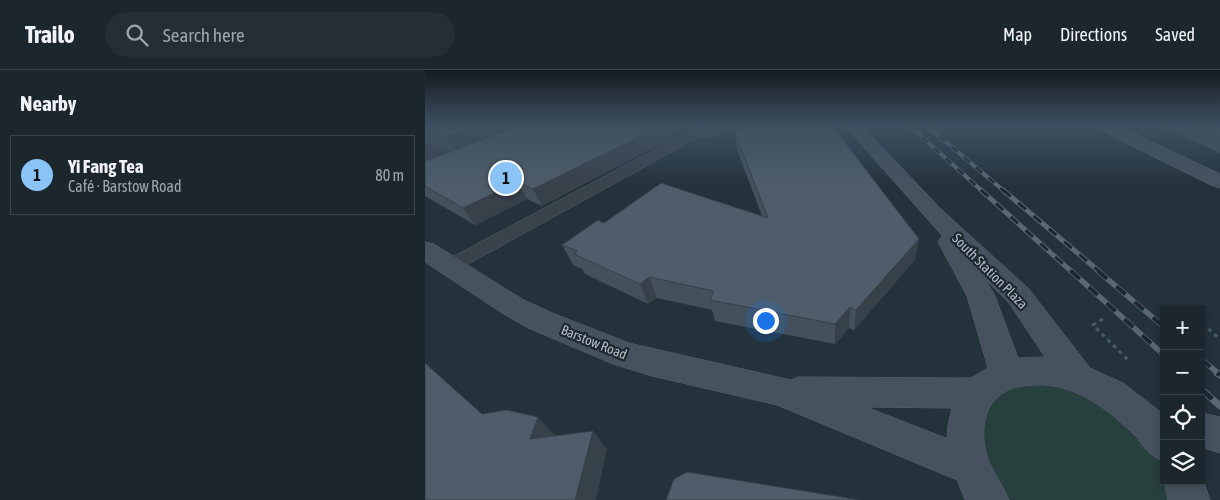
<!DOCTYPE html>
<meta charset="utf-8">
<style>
:root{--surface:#1b262d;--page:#242e35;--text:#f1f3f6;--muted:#a0a5aa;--line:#394349;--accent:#8ac3f5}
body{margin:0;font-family:"Asap Condensed",sans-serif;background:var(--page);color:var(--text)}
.controls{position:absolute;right:15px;bottom:15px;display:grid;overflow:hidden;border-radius:0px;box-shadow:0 2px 8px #0003}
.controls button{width:45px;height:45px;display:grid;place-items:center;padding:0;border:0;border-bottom:1px solid var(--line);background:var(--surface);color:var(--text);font:25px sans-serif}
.you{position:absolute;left:340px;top:250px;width:18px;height:18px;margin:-12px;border:4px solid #fff;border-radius:50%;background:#1a73e8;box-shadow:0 0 0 8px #1a73e833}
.badge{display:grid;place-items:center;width:32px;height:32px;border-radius:50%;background:var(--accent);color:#111;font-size:16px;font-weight:700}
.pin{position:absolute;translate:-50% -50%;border:2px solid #fff;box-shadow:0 1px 5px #0006}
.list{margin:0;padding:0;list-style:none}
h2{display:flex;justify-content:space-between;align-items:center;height:65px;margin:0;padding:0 20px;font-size:21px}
h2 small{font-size:16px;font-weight:400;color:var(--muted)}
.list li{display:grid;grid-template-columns:32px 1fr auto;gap:15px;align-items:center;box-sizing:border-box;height:80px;margin:0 10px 10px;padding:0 10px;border:1px solid var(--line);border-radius:0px}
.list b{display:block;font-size:19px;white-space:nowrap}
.list p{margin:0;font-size:16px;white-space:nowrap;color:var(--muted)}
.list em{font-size:16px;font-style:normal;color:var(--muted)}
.icon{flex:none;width:28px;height:28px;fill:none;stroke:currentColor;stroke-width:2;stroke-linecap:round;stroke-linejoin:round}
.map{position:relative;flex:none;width:795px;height:430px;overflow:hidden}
header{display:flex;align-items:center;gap:30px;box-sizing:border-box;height:70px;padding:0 25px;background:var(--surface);border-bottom:1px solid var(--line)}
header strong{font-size:24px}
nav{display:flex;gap:28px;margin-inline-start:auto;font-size:18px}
.search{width:350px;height:45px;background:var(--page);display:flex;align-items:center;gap:12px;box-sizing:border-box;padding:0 18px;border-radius:28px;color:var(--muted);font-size:19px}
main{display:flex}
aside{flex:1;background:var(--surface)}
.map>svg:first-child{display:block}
.green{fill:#273f3d}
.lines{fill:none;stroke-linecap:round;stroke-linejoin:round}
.lane-casing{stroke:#56616a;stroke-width:1}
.secondary-casing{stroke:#56616a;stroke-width:1}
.path{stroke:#465b5b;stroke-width:3;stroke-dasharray:4 4;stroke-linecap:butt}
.lane{fill:#38434c;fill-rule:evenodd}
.secondary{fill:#46535f;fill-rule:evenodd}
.rail-far3-casing{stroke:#5a6873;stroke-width:4}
.rail-far2-casing{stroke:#5a6873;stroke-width:5}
.rail-far1-casing{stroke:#5a6873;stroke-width:5.5}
.rail-casing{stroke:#5a6873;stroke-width:7}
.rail-far3{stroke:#1d2831;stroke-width:2.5;stroke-dasharray:8;stroke-linecap:butt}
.rail-far2{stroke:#1d2831;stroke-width:3;stroke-dasharray:10;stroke-linecap:butt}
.rail-far1{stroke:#1d2831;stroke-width:4;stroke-dasharray:12;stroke-linecap:butt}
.rail{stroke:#1d2831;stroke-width:5;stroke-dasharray:15;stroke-linecap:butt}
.wall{fill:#44505b}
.shaded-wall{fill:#37414a}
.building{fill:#4f5d6a;stroke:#37414a}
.labels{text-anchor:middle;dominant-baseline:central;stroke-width:4.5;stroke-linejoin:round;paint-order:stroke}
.street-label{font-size:14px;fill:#b3bec8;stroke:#1d2831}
</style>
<header>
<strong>Trailo</strong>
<div class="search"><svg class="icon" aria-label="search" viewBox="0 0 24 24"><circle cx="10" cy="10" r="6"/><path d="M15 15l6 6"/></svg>Search here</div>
<nav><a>Map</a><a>Directions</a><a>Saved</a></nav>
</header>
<main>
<aside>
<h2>Nearby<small></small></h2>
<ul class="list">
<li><span class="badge">1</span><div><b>Yi Fang Tea</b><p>Café · Barstow Road</p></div><em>80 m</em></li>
</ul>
</aside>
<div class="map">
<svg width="795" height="430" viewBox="0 0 795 430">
<rect width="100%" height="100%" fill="#24323c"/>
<polygon class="green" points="627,301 739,373 739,411 759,411 764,430 563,430 553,323"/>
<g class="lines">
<g class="lane-casing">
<g id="lane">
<polygon points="300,56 328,56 322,60 272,68 32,200 25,202 18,200 15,196 18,192 263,62"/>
<polygon points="0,72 38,87 40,90 33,94 0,81"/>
</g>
</g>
<g class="secondary-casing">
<g id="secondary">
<path d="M 420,56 L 437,56 L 517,140 L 604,219 L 665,298 L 698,313 L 737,343 L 739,346 L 739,391 C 723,385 721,379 711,367 C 685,340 648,312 609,315 C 596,316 584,317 574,326 C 554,342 556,375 566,396 C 572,408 579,418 584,430 L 540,430 L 532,410 L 352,335 L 227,306 L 188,294 L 103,258 L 77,243 L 0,192 L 0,172 L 9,174 L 97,229 L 125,242 L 204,273 L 366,310 L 373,307 L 546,308 L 563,298 L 542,226 L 513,172 L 517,166 ZM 560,209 L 584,233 L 620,287 L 593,288 L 570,226 ZM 441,337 L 527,338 L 523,355 L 522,368 Z"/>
<polygon points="672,56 694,56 795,104 795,118 788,116 675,60"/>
<polygon points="776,343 795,347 795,383 776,377"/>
<polygon points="776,404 785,430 743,430 739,411 776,411"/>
</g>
</g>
<g class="path">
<polyline points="678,249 668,255 704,291"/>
<polyline points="776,258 781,257 795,269"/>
</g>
<use href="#lane" class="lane"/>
<use href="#secondary" class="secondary"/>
<g class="rail-far3-casing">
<g id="rail-far3">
<polyline points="485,56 557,121"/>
<polyline points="502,56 579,121"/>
</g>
</g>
<g class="rail-far2-casing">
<g id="rail-far2">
<polyline points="556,120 647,202"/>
<polyline points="578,120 675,202"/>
</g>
</g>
<g class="rail-far1-casing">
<g id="rail-far1">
<polyline points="646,201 739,285"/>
<polyline points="673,201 739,257"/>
<polyline points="776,289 794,304"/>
</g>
</g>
<g class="rail-casing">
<g id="rail">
<polyline points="792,303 795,305"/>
<polyline points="776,319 795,336"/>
</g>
</g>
<use href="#rail-far3" class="rail-far3"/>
<use href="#rail-far2" class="rail-far2"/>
<use href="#rail-far1" class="rail-far1"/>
<use href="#rail" class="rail"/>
</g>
<g class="wall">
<polygon points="0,56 269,56 117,136 102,129 50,155 0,126 0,71 13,86 27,81 0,71"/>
<polygon points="734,56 795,56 795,83"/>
<polygon points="310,63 494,169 490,190 429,260 424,258 410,274 290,251 287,240 232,228 223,234 160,204 157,199 148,195 137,175 179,153 337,146 312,80"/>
</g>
<g class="shaded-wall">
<polygon points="52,56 99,56 32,82 22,67"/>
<polygon points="236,56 269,56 117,136 108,119"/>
<polygon points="5,73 15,89 0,95 0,75"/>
<polygon points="93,112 102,129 50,155 38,138"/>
<polygon points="494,169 490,190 429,260 431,240"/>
<polygon points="224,207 232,228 223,234 215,214"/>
<polygon points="425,237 424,258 410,274 410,254"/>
<polygon points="113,347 130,366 105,369"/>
<polygon points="168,361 182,379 171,430 150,430"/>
</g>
<g class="building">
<polygon points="0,56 52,56 22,67 0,59"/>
<polygon points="94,56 236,56 108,119 93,112 38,138 0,116 0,91"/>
<polygon points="319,56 404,56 409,63 412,62 494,169 431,240 425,237 410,254 285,230 289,221 224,207 215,214 149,184 153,181 137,175 173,150 179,153 236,113 343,148 310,63"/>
<polygon points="770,56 795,56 795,67"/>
<polygon points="0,71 5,73 0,75"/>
<polygon points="0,293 57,344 82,340 113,347 105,369 168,361 150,430 0,430"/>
<polygon points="262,402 435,430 241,430 249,409"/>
</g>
<linearGradient id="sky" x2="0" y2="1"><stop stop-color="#141c21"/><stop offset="0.48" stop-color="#3f4f61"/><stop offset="1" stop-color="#3f4f61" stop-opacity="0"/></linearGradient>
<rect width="795" height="116" fill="url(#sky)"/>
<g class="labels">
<g class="street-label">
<text transform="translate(565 201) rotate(45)">South Station Plaza</text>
<text transform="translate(169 272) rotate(22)">Barstow Road</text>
</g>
</g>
</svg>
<div class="controls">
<button>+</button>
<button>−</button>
<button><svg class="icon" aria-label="locate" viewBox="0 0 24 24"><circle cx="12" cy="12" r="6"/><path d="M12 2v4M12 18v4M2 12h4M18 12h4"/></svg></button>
<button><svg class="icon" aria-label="layers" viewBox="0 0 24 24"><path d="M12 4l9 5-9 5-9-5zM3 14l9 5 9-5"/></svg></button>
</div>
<div class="you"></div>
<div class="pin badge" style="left:81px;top:108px">1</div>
</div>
</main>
